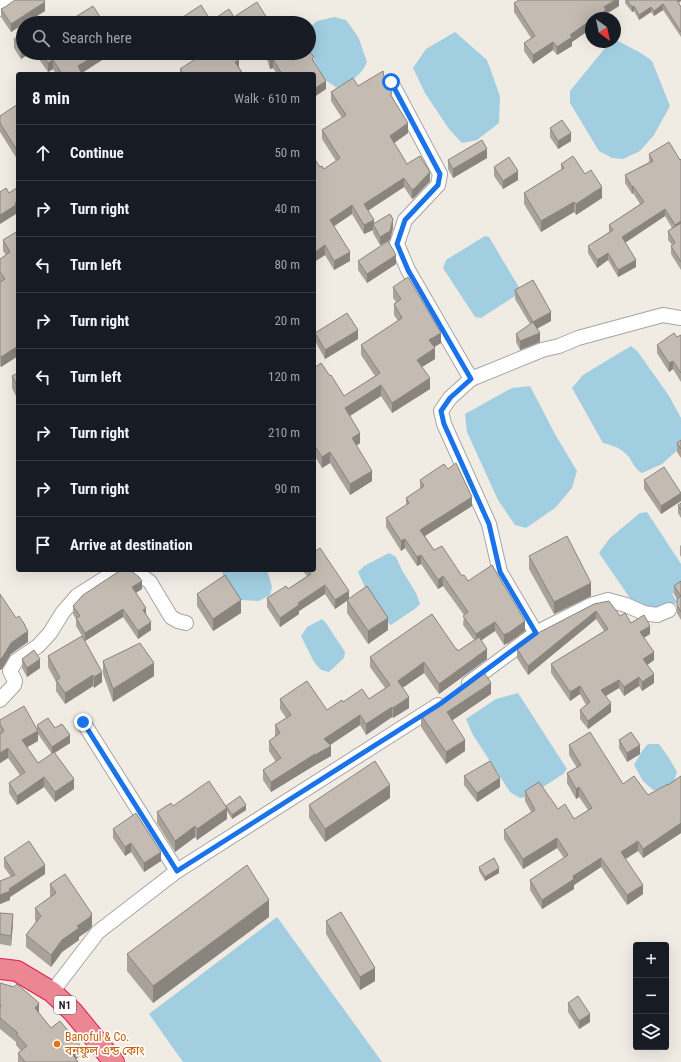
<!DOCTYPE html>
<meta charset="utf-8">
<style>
:root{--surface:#171b24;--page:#242831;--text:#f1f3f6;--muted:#9ea1a6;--line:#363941}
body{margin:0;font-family:"Roboto Condensed","Noto Sans Bengali",sans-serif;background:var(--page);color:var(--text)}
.controls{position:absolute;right:12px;bottom:12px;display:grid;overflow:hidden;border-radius:4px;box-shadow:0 4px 16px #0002}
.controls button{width:36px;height:36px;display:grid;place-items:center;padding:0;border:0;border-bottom:1px solid var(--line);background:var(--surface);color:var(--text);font:20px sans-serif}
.compass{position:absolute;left:585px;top:12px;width:36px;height:36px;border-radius:50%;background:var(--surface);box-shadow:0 4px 16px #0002;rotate:147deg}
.stop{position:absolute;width:12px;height:12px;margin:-9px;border:3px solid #1a73e8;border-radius:50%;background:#fff}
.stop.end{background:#1a73e8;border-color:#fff;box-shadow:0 1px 4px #0008}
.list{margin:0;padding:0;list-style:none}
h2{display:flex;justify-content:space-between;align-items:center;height:52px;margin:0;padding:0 16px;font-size:17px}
h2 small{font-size:13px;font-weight:400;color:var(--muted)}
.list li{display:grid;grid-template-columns:26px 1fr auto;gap:12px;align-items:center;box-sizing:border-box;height:56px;padding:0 16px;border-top:1px solid var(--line)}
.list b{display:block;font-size:15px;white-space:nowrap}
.list em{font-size:13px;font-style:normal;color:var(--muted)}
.icon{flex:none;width:22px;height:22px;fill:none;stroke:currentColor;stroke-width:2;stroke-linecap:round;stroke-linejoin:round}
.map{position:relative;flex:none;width:681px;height:1062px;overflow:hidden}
.search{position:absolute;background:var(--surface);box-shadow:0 4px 16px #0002;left:16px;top:16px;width:300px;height:44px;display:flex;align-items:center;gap:10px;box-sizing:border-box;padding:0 14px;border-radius:22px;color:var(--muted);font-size:15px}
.panel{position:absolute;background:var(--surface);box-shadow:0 4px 16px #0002;left:16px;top:72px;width:300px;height:500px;border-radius:4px}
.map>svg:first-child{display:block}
.water{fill:#a1cee0}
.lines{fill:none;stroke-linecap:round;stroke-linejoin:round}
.minor-casing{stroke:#a5a5a5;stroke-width:16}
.highway-casing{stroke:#e51953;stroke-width:22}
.minor{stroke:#fff;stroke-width:14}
.highway{stroke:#ec8693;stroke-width:20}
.wall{fill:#a9a29a;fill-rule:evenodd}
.shaded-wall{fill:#89847d}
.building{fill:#c4bcb3;stroke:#89847d}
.route{stroke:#1a73e8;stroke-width:5}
.food-dot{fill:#e8710a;stroke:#fff;stroke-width:1.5}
.labels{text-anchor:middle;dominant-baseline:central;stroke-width:3.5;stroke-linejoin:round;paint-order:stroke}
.shield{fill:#fff;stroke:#626262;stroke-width:1}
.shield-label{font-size:11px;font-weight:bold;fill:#1e1e1e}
.food-label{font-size:12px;fill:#c56008;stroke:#fff;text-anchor:start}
</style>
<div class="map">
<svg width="681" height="1062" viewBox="0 0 681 1062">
<rect width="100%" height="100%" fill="#f0ece4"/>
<g class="water">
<path d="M 334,17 L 346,20 L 354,31 L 359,39 L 367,62 C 361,76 350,82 337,88 L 324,79 L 315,62 L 309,48 L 309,28 L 317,21 Z"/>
<polygon points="455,32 487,60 500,96 499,123 477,140 462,143 449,129 425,93 413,68 426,49"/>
<polygon points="618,41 641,53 652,61 670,106 654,135 640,151 623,159 612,158 599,151 570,103 570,91 605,48"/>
<polygon points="485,236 489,237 520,289 518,294 481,318 475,317 443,268 446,260"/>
<path d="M 631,346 L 638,352 L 669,396 L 681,418 L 681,447 L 662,464 L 642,473 C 635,469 633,463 629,457 C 621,448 615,446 603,443 L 572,388 L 583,375 Z"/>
<polygon points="530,386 556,436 577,471 572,488 555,508 526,528 515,525 498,500 467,432 465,414 512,388"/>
<polygon points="647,512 681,564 681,588 672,594 677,602 664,610 649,610 632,601 599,553 610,538 640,513"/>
<polygon points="389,553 396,557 402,570 416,593 420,604 416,608 391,625 387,622 368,594 358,572 364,566"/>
<polygon points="221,570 267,570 272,587 270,595 259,601 240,600 227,584"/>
<polygon points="322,619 326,623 345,652 344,658 329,672 321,670 314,662 301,636 307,627"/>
<polygon points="518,693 567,769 563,774 528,797 520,798 510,792 473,735 466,719 496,699"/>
<polygon points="648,744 659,744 669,758 677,772 673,785 662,792 653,790 643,781 634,765 642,751"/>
<polygon points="277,917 382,1062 183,1062 149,1014"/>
</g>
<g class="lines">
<g class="minor-casing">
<g id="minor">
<polyline points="0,9 13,0"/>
<polyline points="391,82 440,174 438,185 405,220 397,244 408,270 471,379"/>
<polyline points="134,570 150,582 171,617 178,621 186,623"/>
<polyline points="536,633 591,605 608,600 626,605 644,613 657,615 669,610"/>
<polyline points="469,683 536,633 500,572 489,524 444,424 441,411 450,398 471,379 542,350 559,346 578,338 663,315 681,318"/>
<polyline points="0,700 14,685 15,681 10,671 16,661 38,646 50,633 63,612 77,596 118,570"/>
<polyline points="83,722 177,871"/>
<polyline points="52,992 98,932 177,871 438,705"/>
</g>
</g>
<g class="highway-casing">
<polyline id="highway" points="0,969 17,971 52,992 73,1012 114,1062"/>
</g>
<use href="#minor" class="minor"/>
<use href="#highway" class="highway"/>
</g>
<g class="wall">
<polygon points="619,0 619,6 606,14 606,18 572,42 572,46 557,55 553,50 533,64 524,51 524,43 531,38 514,12 514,3"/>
<polygon points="625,0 681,0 681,1 678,3 681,7 681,37 663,10 654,16 651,12 639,20 634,11 632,12 625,3"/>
<polygon points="1,9 45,11 11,32 1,17"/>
<polygon points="23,33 21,59 14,48 14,39"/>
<polygon points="36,53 113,53 82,73 82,74 56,74 53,69 48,72 36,55"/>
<polygon points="188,53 240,53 236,55 239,67 243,74 180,74 180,69 193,61"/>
<polygon points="255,53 265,53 257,58"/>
<polygon points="265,53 309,53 314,61 326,89 314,97 314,74 277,74 273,68 270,69"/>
<polygon points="384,77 408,133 394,143 407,164 430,181 415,197 412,199 404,187 368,211 374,224 393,228 390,240 380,245 373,233 373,230 364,234 352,214 334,226 350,261 334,270 325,255 314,262 314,158 320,167 324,169 336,161 322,139 322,130 342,118 331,101 331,92 358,86"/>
<polygon points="18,104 18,158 17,159 0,132 0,116"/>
<polygon points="550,128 571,141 558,149 550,137"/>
<polygon points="649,154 680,160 681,159 681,270 671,254 671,246 672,245 668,240 668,231 672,228 665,216 625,242 636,267 618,277 608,260 597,268 588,253 588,246 609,232 609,225 640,204 633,193 632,194 625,183 625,175 649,162"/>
<polygon points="487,158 453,178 448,169 448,160"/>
<polygon points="561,164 585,174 602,198 576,215 574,212 541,232 524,204 524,193 561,170"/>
<polygon points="494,167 518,180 503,189 494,176"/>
<polygon points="18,231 18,356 1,367 0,366 0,259 6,255 3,251 3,240"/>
<polygon points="358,261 396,264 367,283 358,270"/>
<polygon points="393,287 441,343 434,347 435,359 422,367 430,389 392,413 381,396 350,416 360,443 356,446 372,481 350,495 330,463 322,468 314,455 314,368 330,376 344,396 375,376 361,355 361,345 398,321 394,315 394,304 396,302 393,298"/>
<polygon points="515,290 551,321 537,328 540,342 520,350 516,342 516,334 530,324 515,299"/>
<polygon points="315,333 358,339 325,359 315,341"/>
<polygon points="681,335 681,382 673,369 669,372 657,353 657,345 677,337"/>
<polygon points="18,373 18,400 12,388 12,376"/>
<polygon points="681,440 681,458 677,452 677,443"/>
<polygon points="420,480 472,506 425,536 434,550 462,576 525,631 507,644 507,643 504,645 495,631 481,640 487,659 439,694 424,673 402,688 409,708 393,718 392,717 366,735 360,725 330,745 331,756 315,765 271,792 263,780 263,770 276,762 269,751 269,741 276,737 275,736 275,725 286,718 280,709 280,699 327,710 343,702 369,699 385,688 370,667 370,657 456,649 458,651 474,640 463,625 464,615 443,586 438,589 421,564 417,566 405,548 401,551 386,527 386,518 406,505 406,498 420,489"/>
<polygon points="644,480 681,501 661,514 644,489"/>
<polygon points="681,503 681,518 678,513 678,505"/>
<polygon points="681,545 681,557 680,555 680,546"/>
<polygon points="529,556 591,596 554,614 529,569"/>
<polygon points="302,570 314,570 388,630 368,644 347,613 347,601 335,609 325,594 299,611 299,614 280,627 267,607 267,598 288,589 307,576"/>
<polygon points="681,581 681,620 677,613 677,599 674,594 674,586"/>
<polygon points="142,589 136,593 146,614 151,630 138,639 123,617 85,641 76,626 76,619 73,614 73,606"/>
<polygon points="197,594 241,613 213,631 197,606"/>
<polygon points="594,604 620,616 650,634 644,638 654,660 647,665 654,683 642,691 639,686 624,696 619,688 605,696 611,712 588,729 580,719 580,710 586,705 580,694 570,701 551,673 551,664 604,631 596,619 528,675 517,658 517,649"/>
<polygon points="82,636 102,682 94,688 93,686 65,704 56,691 56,682 48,667 48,656"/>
<polygon points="22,659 40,668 27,677 22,668"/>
<polygon points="103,661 154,676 113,702 103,674"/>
<polygon points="491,694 452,720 465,751 446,764 421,727 421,715"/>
<path d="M 0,720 L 37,729 L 37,725 L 55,728 L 70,743 L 55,753 L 74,789 L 55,802 L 44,787 L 17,805 L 9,793 L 9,783 L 20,775 L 8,758 L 0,763 ZM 38,734 L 52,754 L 38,763 L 27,747 L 38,741 Z"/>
<polygon points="619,740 640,754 627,762 619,748"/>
<polygon points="569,745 623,784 648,795 668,785 681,776 681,833 643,858 638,851 625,859 643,894 627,905 601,867 574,885 574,889 542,909 530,890 530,880 564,858 557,848 523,869 504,839 504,830 531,812 525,801 525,791 574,819 588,810 579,797 576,799 567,783 567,773 577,768 569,755"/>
<polygon points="464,776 500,787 477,802 464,785"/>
<polygon points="390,798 325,842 309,818 309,805"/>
<polygon points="173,806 226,806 246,810 232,819 227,811 227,819 197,840 195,837 175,852 157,823 157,812"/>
<polygon points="113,829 161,861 144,872 131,852 125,856 113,838"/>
<polygon points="4,858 45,874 10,897 10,900 0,904 11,877 4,867"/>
<polygon points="479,867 499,873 485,881 479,871"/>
<polygon points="50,884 92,926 89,930 79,937 79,940 62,952 51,967 26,947 26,935 36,922 35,920 35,908 50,897"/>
<polygon points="0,913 13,923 11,946 0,944"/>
<polygon points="269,917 153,1003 127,971 127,954"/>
<polygon points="326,921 375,981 360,990 326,934"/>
<polygon points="0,983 39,1014 51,1028 80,1056 76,1059 78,1062 18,1062 18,1053 21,1051 16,1045 16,1042 0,1029"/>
<polygon points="568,1003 590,1022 579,1029 568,1012"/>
</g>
<g class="shaded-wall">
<polygon points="615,0 619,0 619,6 606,14 606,18 594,18 604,7"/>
<polygon points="676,0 681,0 681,1 676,4"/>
<polygon points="45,2 45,11 25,23 23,23 23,24 11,32 11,24"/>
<polygon points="663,4 663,10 654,16 654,11"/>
<polygon points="634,6 634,11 632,12 632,7"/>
<polygon points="651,7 651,12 639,20 639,15"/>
<polygon points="591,20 591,29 572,42 572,46 557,55 557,47 570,35"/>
<polygon points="553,42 553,50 533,64 533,55"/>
<polygon points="23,49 23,53 31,53 21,59 21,51"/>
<polygon points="99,53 113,53 80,74 78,66"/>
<polygon points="232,53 240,53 232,58"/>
<polygon points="257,53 265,53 257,58"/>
<polygon points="273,59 273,68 270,69 270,61"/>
<polygon points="53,60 53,69 48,72 48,63"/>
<polygon points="239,60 239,68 235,62"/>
<polygon points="326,81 326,89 314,97 314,89"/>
<polygon points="408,123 408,133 390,146 390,136"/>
<polygon points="571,133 571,141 558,149 558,141"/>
<polygon points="18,149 18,158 17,159 17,150"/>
<polygon points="487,149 487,158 453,178 453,169"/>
<polygon points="518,171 518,180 503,189 503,181"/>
<polygon points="430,172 430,181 415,197 412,199 412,190"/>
<polygon points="404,178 404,187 364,213 364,204"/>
<polygon points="633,186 633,193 632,194 632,187"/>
<polygon points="602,187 602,198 576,215 576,204"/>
<polygon points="18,201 18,210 16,212 16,214 0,224 0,215"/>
<polygon points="574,202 574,212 541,232 541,221"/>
<polygon points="352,205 352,214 330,229 330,220"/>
<polygon points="665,209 665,216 622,245 622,237"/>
<polygon points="393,219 393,228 390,240 380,245 380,237"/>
<polygon points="374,220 374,226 373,224 373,230 364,234 364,225"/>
<polygon points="681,221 681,228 675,232 675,225"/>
<polygon points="325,245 325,255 314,262 314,253"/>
<polygon points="350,252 350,261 334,270 334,261"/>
<polygon points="608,253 608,260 597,268 597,260"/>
<polygon points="396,255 396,264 367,283 367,274"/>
<polygon points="636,260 636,267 618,277 618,270"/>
<polygon points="551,312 551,321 533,331 533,322"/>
<polygon points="358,330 358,339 325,359 325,350"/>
<polygon points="441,333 441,343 429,350 429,340"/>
<polygon points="540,333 540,342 520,350 520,341"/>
<polygon points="18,346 18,356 1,367 1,357"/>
<polygon points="435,348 435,359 417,370 417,360"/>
<polygon points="673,361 673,369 669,372 669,363"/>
<polygon points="430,378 430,389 392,413 392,403"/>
<polygon points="381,385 381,396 345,419 345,408"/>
<polygon points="360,433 360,443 352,449 352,438"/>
<polygon points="330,452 330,463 322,468 322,457"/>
<polygon points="372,471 372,481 350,495 350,484"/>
<polygon points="681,493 681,501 661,514 661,506"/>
<polygon points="472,497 472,506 420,539 420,530"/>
<polygon points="405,539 405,548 401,551 401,541"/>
<polygon points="421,555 421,564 417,566 417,557"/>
<polygon points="443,576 443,586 438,589 438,580"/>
<polygon points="142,581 142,589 132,595 132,587"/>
<polygon points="591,583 591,596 554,614 554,602"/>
<polygon points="325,585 325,594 299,611 299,614 280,627 280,618 298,603"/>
<polygon points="349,591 349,599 335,609 335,600"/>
<polygon points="241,600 241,613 213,631 213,619"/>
<polygon points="146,608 146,615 143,610"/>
<polygon points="123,609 123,617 85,641 85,633"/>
<polygon points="596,611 596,619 528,675 528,666"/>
<polygon points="388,618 388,630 368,644 368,631"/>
<polygon points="525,621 525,631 507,644 507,634"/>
<polygon points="151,622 151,630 138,639 138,631"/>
<polygon points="495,622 495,631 476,644 476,634"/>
<polygon points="25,625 25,633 28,631 28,642 11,654 2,669 0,670 0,659 11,643"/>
<polygon points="650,626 650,634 640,640 640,632"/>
<polygon points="507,633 507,643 504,645 504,635"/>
<polygon points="487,649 487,659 439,694 439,684"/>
<polygon points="654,652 654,660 643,668 643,659"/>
<polygon points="40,659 40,668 27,677 27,668"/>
<polygon points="424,662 424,673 398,691 398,681"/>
<polygon points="154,663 154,676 113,702 113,689"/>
<polygon points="102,672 102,682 94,688 94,677"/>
<polygon points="654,674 654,683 642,691 642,682"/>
<polygon points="93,675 93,686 65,704 65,693"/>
<polygon points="639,677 639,686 624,696 624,687"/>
<polygon points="619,680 619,688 601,699 601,690"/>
<polygon points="491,683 491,694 447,724 447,712"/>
<polygon points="580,686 580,694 570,701 570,692"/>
<polygon points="409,697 409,708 393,718 393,708"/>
<polygon points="611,703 611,712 588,729 588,721"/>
<polygon points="392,707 392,717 366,735 366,724"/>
<polygon points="360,715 360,725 324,749 324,739"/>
<polygon points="38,731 38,741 22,750 22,740"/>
<polygon points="70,735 70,743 52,754 52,747"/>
<polygon points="465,740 465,751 446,764 446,752"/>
<polygon points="640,745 640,754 627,762 627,753"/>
<polygon points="331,746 331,756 315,765 315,755"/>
<polygon points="8,748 8,758 0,763 0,753"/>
<polygon points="315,754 315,765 271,792 271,782"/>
<polygon points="44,777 44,787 17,805 17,796"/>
<polygon points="500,778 500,787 477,802 477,793"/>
<polygon points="74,779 74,789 55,802 55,792"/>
<polygon points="390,785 390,798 325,842 325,829"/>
<polygon points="579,787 579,797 576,799 576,789"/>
<polygon points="246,805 246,810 232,819 232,815"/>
<polygon points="227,808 227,819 197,840 197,829"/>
<polygon points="681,823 681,833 643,858 643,849"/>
<polygon points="195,826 195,837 175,852 175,841"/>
<polygon points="557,838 557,848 523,869 523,859"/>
<polygon points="638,841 638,851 621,862 621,852"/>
<polygon points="131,843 131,852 125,856 125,847"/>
<polygon points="161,852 161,861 144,872 144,863"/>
<polygon points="601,858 601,867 574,885 574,889 542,909 542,900 573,876"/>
<polygon points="45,865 45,874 10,897 10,900 0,904 0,895"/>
<polygon points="499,868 499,873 485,881 485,877"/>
<polygon points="643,885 643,894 627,905 627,895"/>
<polygon points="269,900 269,917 153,1003 153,986"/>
<polygon points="13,914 13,923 11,946 11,936"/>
<polygon points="92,914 92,926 89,930 79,937 79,940 62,952 51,967 51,955 62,940 77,926"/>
<polygon points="375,968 375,981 360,990 360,977"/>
<polygon points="39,1003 39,1014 35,1019 35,1008"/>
<polygon points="590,1014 590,1022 579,1029 579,1021"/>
<polygon points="80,1045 80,1056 71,1062 71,1052"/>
</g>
<g class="building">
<polygon points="15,0 44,0 45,2 11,24 1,9 5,7"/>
<polygon points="519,0 615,0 604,7 606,10 594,18 591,18 591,20 570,35 572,37 557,47 553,42 533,55 524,43 535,36 514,3"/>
<polygon points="627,0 677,0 681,7 681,32 663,4 654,11 651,7 639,15 634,6 632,7"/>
<polygon points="257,2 270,23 174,23 201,5 211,21 229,9 234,17"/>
<polygon points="93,6 104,23 71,23 69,21"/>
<polygon points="23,33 23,49 21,51 14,39"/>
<polygon points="309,51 314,57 312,59 326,81 314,89 314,74 282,74 273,59 270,61 268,53 309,53"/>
<polygon points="41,53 99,53 78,66 82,74 62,74 53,60 48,63"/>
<polygon points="194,53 234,53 239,60 235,62 243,74 183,74 180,69 197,58"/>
<polygon points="383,71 384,77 392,93 390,94 408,123 390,136 407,164 420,156 430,172 415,188 412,190 404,178 364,204 374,220 364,225 352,205 330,220 350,252 334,261 325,245 314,253 314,158 320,167 322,166 324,169 340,158 322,130 346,115 331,92 353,78 358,86"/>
<polygon points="18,104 18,149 17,150 0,123 0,116"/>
<polygon points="562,120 571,133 558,141 550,128"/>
<polygon points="482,140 487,149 453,169 448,160"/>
<polygon points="669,142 680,160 681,159 681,221 675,225 665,209 622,237 636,260 618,270 608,253 597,260 588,246 613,230 609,225 644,202 633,186 632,187 625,175 653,161 649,154"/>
<polygon points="573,156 585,174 591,170 602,187 576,204 574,202 541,221 524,193 564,168 561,164"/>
<polygon points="509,157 518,171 503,181 494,167"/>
<polygon points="18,187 18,201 15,203 16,205 0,215 0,192 6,188 9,193"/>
<polygon points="390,214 393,219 390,231 380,237 373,224"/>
<polygon points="681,223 681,262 671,246 675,243 668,231"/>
<polygon points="18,231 18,346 1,357 0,356 0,282 5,279 0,272 0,259 10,252 3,240"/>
<polygon points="388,241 396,255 367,274 358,261"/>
<polygon points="408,277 441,333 429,340 435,348 417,360 430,378 392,403 381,385 345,408 360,433 352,438 372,471 350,484 330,452 322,457 314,445 314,368 321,363 330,376 331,375 344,396 380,373 361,345 402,318 394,304 401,299 393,287"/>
<polygon points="533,280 551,312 533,322 515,290"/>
<polygon points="347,313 358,330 325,350 315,333"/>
<polygon points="533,322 540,333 520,341 516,334"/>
<polygon points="674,333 677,337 681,335 681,373 673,361 669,363 657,345"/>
<polygon points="18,373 18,387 12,376"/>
<polygon points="681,440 681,449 677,443"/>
<polygon points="456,463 472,497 420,530 434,550 442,546 462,576 464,575 468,581 492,565 525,621 507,634 507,633 504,635 495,622 476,634 463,616 468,612 443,576 438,580 421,555 417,557 405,539 401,541 386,518 409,503 406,498 424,486 420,480 444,464 448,469"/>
<polygon points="664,467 681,493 661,506 644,480"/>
<polygon points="681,503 681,510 678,505"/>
<polygon points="567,536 591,583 554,602 529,556"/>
<polygon points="320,548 349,591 335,600 325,585 298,603 299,605 280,618 267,598 286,586 288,589 311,574 308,570 314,570 314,552"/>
<polygon points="121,570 130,570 139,577 142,581 132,587 146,608 143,610 151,622 138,631 123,609 85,633 76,618 80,616 73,606 83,595"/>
<polygon points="225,575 241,600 213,619 197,594"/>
<polygon points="681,581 681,612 677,605 677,599 681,596 674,586"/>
<polygon points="367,586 388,618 368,631 347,600"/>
<polygon points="0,594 16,618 19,616 25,625 25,626 28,631 11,643 2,658 0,659"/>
<polygon points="609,601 620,616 625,613 631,623 644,615 650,626 640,632 654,652 643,659 654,674 642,682 639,677 624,687 619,680 601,690 611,703 588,721 580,710 590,702 580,686 570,692 551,664 608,629 596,611 528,666 517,649 540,632 594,604"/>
<polygon points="432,614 456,649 457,649 458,651 479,637 487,649 439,684 424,662 398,681 409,697 393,708 392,707 366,724 360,715 324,739 331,746 315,755 315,754 271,782 263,770 281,758 269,741 280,733 275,725 291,715 280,699 307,681 327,710 342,700 343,702 362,689 369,699 390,685 370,657"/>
<polygon points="82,636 102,672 94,677 93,675 65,693 56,680 60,678 48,656"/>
<polygon points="140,643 154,663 113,689 103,661"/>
<polygon points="34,650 40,659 27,668 22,659"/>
<polygon points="483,671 491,683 447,712 465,740 446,752 421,715 445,700"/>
<polygon points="24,706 38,731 22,740 38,763 54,752 74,779 55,792 44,777 17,796 9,783 25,772 8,748 0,753 0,734 4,731 0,724 0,720"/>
<polygon points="48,718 55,728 62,724 70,735 52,747 37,725"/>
<polygon points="590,732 623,784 634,776 648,795 668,784 668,785 681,776 681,823 643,849 638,841 621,852 643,885 627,895 601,858 573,876 574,879 542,900 530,880 568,855 557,838 523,859 504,830 535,810 525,791 539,782 558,809 565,804 574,819 592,808 579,787 576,789 567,773 581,765 569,745"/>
<polygon points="631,732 640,745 627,753 619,740"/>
<polygon points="375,761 390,785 325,829 309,805"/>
<polygon points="490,761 500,778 477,793 464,776"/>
<polygon points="209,781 227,808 197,829 195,826 175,841 157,812 171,803 173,806"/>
<polygon points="240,796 246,805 232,815 226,806"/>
<polygon points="136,813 161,852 144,863 131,843 125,847 113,829"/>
<polygon points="29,841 45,865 9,889 10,891 0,895 0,881 15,875 4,858"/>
<polygon points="494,858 499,868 485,877 479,867"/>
<polygon points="247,865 269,900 153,986 127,954"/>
<polygon points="65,874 92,914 89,918 77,926 79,928 62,940 51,955 26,935 41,916 35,908 56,893 50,884"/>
<polygon points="341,912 375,968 360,977 326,921"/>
<polygon points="0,913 13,914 11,936 0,934"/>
<polygon points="0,983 14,987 17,984 39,1003 35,1008 51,1028 60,1021 80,1045 71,1052 78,1062 25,1062 18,1053 27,1046 16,1034 18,1033 0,1018 0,1007 1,1005 0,1005"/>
<polygon points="578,996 590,1014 579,1021 568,1003"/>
</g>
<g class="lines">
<polyline class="route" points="83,722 177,871 440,704 536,633 500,572 489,524 444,424 441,411 450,398 471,379 408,270 397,244 405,220 438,185 440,174 391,82"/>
</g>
<circle class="food-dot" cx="57" cy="1044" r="4"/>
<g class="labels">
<rect class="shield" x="54" y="996" width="22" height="18" rx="3"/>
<g class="shield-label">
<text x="65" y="1005">N1</text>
</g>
<g class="food-label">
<text x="65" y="1037">Banoful &amp; Co.<tspan x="65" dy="14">বনফুল এন্ড কোং</tspan></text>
</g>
</g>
</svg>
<div class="controls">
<button>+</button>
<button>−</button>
<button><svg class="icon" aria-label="layers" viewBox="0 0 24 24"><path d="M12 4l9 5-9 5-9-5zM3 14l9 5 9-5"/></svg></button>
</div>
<svg class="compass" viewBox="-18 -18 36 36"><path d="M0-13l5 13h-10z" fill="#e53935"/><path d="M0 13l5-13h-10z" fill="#9ea1a6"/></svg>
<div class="stop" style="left:391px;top:82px"></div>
<div class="stop end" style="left:83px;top:722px"></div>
<div class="search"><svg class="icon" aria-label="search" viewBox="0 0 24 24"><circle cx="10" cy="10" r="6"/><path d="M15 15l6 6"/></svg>Search here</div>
<section class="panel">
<h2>8 min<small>Walk · 610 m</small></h2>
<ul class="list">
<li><svg class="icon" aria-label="ahead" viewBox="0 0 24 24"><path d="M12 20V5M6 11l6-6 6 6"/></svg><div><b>Continue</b></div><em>50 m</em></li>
<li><svg class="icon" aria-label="right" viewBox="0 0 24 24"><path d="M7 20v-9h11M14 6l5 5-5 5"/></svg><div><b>Turn right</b></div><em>40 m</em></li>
<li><svg class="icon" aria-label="left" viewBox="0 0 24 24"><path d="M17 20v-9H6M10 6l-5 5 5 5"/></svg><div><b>Turn left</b></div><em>80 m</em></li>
<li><svg class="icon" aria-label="right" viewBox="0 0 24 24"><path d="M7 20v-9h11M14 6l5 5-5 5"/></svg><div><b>Turn right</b></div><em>20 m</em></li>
<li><svg class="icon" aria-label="left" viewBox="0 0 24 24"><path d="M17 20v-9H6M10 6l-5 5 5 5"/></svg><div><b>Turn left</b></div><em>120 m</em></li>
<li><svg class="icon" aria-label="right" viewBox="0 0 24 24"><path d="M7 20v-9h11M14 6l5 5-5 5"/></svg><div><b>Turn right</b></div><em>210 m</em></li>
<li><svg class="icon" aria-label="right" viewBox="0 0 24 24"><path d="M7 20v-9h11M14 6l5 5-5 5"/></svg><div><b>Turn right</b></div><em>90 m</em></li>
<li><svg class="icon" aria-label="arrive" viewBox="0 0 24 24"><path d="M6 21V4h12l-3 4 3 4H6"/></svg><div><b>Arrive at destination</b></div></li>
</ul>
</section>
</div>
